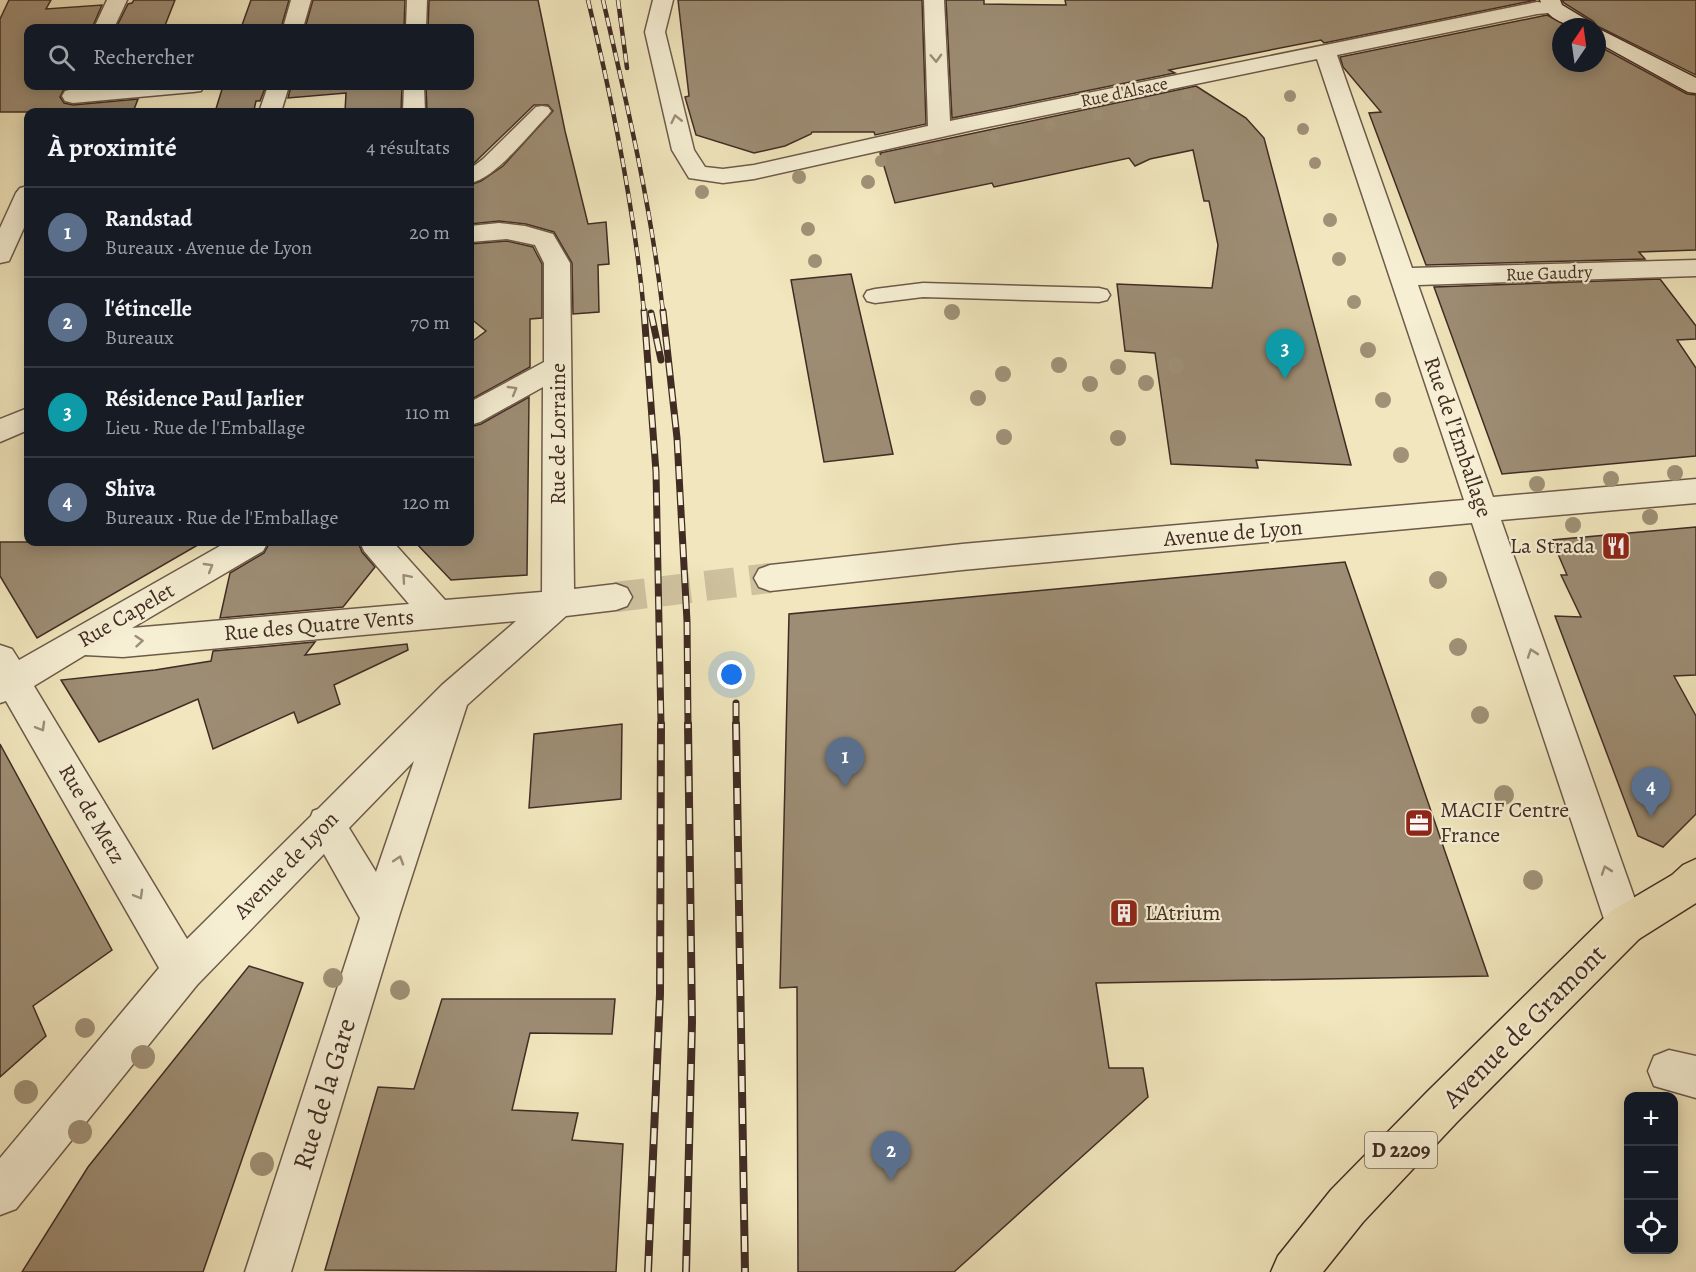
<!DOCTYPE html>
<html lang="fr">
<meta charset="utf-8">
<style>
:root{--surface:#171b24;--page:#242831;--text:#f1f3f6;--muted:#9ea1a6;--line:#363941;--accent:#c59692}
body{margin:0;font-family:Alegreya,serif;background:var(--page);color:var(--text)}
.controls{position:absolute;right:18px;bottom:18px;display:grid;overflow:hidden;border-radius:12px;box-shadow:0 3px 15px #0003}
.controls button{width:54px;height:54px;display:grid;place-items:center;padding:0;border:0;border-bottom:2px solid var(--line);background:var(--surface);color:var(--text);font:30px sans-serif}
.compass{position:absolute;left:1552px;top:18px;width:54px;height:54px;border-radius:50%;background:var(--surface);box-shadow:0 3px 15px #0003;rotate:13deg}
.you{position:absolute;left:732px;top:675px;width:21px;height:21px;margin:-15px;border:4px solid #fff;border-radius:50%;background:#1a73e8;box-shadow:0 0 0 9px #1a73e833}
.badge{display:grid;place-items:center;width:39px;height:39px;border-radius:50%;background:var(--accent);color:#fff;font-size:20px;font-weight:700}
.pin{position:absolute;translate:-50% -50px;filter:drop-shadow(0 2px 3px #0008)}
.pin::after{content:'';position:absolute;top:32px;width:21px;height:18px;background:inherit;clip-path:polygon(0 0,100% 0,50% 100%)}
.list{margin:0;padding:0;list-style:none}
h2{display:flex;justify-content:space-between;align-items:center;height:78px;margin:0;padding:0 24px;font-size:26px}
h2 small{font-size:20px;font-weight:400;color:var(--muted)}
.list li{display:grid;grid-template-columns:39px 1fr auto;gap:18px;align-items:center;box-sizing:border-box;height:90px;padding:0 24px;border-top:2px solid var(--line)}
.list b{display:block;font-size:22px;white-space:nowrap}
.list p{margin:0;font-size:20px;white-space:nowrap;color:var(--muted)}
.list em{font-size:20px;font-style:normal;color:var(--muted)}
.icon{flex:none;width:33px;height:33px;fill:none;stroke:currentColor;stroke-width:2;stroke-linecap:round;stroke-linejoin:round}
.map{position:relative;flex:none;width:1696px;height:1272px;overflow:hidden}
.search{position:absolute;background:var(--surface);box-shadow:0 3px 15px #0003;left:24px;top:24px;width:450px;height:66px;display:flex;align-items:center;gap:15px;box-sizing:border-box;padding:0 21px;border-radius:12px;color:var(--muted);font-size:22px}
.panel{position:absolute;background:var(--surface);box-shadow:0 3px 15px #0003;left:24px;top:108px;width:450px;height:438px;border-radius:12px}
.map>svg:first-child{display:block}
.building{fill:#9d8d74;stroke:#412c24;stroke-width:1.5}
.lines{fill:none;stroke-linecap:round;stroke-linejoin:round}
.street-tunnel{stroke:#cec19e;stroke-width:30;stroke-dasharray:30 15;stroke-linecap:butt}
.lane-casing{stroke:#6d5a4a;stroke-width:3}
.street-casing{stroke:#6d5a4a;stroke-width:3}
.secondary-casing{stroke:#412c24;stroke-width:3}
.primary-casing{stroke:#412c24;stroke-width:3}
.lane{fill:#f6efd4;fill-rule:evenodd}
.street{fill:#f6efd4;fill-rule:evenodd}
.secondary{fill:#f6efd4;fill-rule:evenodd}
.primary{fill:#f1e6bd;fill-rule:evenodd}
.rail-far2-casing{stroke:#412c24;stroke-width:4.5}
.rail-far1-casing{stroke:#412c24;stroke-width:7}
.rail-casing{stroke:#412c24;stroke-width:8}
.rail-far2{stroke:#f6efd4;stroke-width:3;stroke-dasharray:9;stroke-linecap:butt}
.rail-far1{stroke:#f6efd4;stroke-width:4.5;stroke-dasharray:13;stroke-linecap:butt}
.rail{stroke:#f6efd4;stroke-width:5;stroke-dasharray:16;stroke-linecap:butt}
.tree{fill:#a09177}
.oneway{stroke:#9c8e7c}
.labels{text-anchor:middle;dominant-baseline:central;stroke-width:4.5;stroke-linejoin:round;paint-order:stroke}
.far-street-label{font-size:18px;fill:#412c24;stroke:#f6efd4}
.shield{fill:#f6efd4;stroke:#776659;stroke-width:1.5}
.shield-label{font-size:21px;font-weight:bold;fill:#412c24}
.street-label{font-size:22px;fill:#412c24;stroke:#f6efd4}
.poi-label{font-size:22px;fill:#412c24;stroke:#f6efd4;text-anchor:start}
.near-street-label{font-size:27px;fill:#412c24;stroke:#f6efd4}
</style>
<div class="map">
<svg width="1696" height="1272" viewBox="0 0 1696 1272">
<rect width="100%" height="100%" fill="#f1e6bd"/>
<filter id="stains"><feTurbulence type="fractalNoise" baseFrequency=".00333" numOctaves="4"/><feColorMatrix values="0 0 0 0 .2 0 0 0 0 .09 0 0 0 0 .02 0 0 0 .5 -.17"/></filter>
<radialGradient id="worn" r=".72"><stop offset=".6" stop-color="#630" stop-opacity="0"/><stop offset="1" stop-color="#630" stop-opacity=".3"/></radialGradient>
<g class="building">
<polygon points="9,0 51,0 46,9 102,5 92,28 28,28 28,86 93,86 64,89 60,97 64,103 73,105 138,99 133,112 0,112 0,19"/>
<polygon points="134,0 175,0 164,28 116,28 128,4 132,3"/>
<polygon points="251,0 289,0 281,28 241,28"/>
<polygon points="313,0 405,0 404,28 305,28"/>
<polygon points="429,0 538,0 565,131 588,224 606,222 609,264 598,265 599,312 573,314 572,263 554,232 526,224 499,221 470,224 470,185 481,181 503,166 553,111 548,105 534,105 470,167 470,112 427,112 426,86 470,86 470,28 428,28"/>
<polygon points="678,0 922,0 926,124 875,135 874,132 812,132 811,134 785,146 754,153 696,135 685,97 689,96"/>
<polygon points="946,0 984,0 984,4 1066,5 1065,0 1536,0 1324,43 1321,40 1169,70 1175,73 952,118"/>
<polygon points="1562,0 1696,0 1696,75 1597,26 1593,21 1564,3"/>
<polygon points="1547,15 1570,27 1561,27 1561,63 1597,63 1597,45 1687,94 1696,95 1696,250 1639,252 1645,259 1426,265 1369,113 1381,112 1343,67 1340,57"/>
<polygon points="223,86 266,86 260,101 256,101 254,110 215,112"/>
<polygon points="291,86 402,86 401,112 345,112 346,93 288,98"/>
<polygon points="1196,86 1246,118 1264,138 1351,465 1256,460 1258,468 1171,464 1155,353 1125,351 1117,284 1212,288 1218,245 1209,201 1204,201 1193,150 1150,159 1135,166 1129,158 994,187 992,183 895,203 880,153"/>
<polygon points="507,241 533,247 542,264 542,318 530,319 530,367 470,400 470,343 486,331 470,318 470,244"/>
<polygon points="851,274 893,454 824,462 791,280"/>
<polygon points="1660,279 1696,326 1696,339 1677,340 1696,368 1696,456 1502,474 1434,287"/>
<polygon points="529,397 527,575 451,580 415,542 470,542 470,427 481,424"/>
<polygon points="1696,527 1696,675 1674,676 1696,716 1696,814 1663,847 1638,836 1555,616 1581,617 1561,575 1567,575 1552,540"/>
<polygon points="0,542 203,542 37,638 0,576"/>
<polygon points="270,542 358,542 362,552 375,567 343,607 220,618 230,573 264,553"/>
<polygon points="1345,562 1488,976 1096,983 1109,1068 1143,1068 1148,1097 954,1272 798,1272 797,987 780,988 789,614"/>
<polygon points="315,642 305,655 407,644 408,650 334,685 340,704 298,723 294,712 213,749 198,699 99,742 61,680 155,670 211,661 213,651"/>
<polygon points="622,724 621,799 529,808 534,734"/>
<polygon points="0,744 112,950 33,1006 46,1036 0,1077"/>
<polygon points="249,966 303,983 203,1272 22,1272 88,1167"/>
<polygon points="442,999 615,999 612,1034 530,1033 512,1110 578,1113 572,1140 623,1144 616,1272 325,1270 378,1087 414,1089"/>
</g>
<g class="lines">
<polyline class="street-tunnel" points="616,597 770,578"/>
<g class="lane-casing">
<g id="lane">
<path d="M 542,106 L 548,107 L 551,111 L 548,115 C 529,134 496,178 470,183 L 470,169 L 483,159 L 536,107 Z"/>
<polygon points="923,283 1099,288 1107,290 1110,295 1107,300 1099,302 923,297 875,303 867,301 864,296 867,291 875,289"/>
</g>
</g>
<g class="street-casing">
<g id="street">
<polygon points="107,0 127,0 114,28 94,28"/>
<polygon points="291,0 311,0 303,28 283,28"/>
<polygon points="407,0 427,0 426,28 406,28"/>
<polygon points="653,0 673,0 665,32 694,150 705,167 723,169 754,165 928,126 924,0 944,0 950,121 1537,2 1560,4 1563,8 1560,12 1537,14 1337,55 1412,268 1696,260 1696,276 1418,285 1493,497 1696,479 1696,503 1501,520 1644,925 1639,939 1625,944 1611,939 1606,925 1472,523 962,570 770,591 759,587 754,578 759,569 770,565 962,544 1464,500 1317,59 973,130 754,179 723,183 689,178 672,150 645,32"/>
<polygon points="121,86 204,86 201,91 193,92 73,103 65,101 62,96 65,91 73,89"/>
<polygon points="268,86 289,86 281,112 259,112"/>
<polygon points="404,86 424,86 425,112 403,112"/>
<polygon points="28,186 28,219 9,261 0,263 0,228 16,193 20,188"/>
<path d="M 499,223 L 525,226 L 553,234 L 570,263 L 574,589 L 616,584 L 627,588 L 632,597 L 627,606 L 616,610 L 566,616 L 467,705 L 399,916 L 291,1272 L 245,1272 L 360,918 L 324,854 L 197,985 L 16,1209 L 0,1215 L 0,1158 L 159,968 L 6,701 L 0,703 L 0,645 L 12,649 L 19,660 L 227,542 L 268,542 L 263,551 L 132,628 L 409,604 L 364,551 L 360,542 L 393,542 L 445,600 L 542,592 L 543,387 L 480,422 L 470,425 L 470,402 L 544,362 L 544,263 L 535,245 L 507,239 L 470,242 L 470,226 ZM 516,621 L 442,685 L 318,809 L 313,811 L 311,816 L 187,939 L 34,686 L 85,655 L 123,657 ZM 414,761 L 376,872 L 349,828 Z"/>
<polygon points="28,408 28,430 0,442 0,419"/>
<polygon points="1669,1050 1696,1056 1696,1098 1654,1086 1648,1071 1654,1056"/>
</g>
</g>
<g class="secondary-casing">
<g id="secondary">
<path d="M 1540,0 L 1560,0 L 1562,5 L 1592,23 L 1595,27 C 1573,27 1549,24 1540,0 Z"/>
<polygon points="1597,28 1696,78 1696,93 1688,92 1597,42"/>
</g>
</g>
<g class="primary-casing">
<polygon id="primary" points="1696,859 1696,903 1639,939 1457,1122 1363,1222 1323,1272 1271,1272 1278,1256 1331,1190 1427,1092 1611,911 1672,875 1683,865"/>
</g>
<use href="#lane" class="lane"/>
<use href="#street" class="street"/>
<use href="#secondary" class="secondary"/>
<use href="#primary" class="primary"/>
<g class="rail-far2-casing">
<g id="rail-far2">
<path d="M 588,0 C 613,103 634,207 644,312"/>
<path d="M 603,0 C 627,104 651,206 663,312"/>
<polyline points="618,0 627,68"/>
</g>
</g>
<g class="rail-far1-casing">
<g id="rail-far1">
<polyline points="644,311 656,472 661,725"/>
<polyline points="663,311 677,438 687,621 688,725"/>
<polyline points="651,313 661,360"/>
<polyline points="736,703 736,725"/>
</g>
</g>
<g class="rail-casing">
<g id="rail">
<polyline points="736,724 745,1272"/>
<polyline points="648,1272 660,994 661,724"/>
<polyline points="686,1272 692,1022 688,724"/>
</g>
</g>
<use href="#rail-far2" class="rail-far2"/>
<use href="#rail-far1" class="rail-far1"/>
<use href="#rail" class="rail"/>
</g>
<g class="tree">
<circle cx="1187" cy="95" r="6"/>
<circle cx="1290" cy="96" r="6"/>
<circle cx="1144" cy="105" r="6"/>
<circle cx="1098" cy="115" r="6"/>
<circle cx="1050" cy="126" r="6"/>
<circle cx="1303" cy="129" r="6"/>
<circle cx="994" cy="138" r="6"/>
<circle cx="938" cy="149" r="6"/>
<circle cx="881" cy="161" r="6"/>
<circle cx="1315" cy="163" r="6"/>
<circle cx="799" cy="177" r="7"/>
<circle cx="868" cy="182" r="7"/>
<circle cx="702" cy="192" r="7"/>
<circle cx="1330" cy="220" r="7"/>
<circle cx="808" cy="229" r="7"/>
<circle cx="1339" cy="259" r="7"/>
<circle cx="815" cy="261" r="7"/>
<circle cx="1354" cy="302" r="7"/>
<circle cx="952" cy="312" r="8"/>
<circle cx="1368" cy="350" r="8"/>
<circle cx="1059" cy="365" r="8"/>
<circle cx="1176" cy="366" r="8"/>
<circle cx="1118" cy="367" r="8"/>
<circle cx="1003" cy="374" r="8"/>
<circle cx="1146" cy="383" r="8"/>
<circle cx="1090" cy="384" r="8"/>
<circle cx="978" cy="398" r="8"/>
<circle cx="1383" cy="400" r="8"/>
<circle cx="1004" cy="437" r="8"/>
<circle cx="1118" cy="438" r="8"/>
<circle cx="1401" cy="455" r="8"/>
<circle cx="1675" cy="473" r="8"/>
<circle cx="1611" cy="479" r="8"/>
<circle cx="1537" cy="484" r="8"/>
<circle cx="1650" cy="517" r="8"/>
<circle cx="1573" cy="525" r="8"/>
<circle cx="1438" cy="580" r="9"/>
<circle cx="1458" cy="647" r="9"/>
<circle cx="1480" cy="715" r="9"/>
<circle cx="1504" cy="795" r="10"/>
<circle cx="1533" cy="880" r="10"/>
<circle cx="333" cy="978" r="10"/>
<circle cx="400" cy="990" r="10"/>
<circle cx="85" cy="1028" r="10"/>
<circle cx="143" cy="1057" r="12"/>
<circle cx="26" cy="1092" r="12"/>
<circle cx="80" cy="1132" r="12"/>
<circle cx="262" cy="1164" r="12"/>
</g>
<defs><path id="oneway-chevron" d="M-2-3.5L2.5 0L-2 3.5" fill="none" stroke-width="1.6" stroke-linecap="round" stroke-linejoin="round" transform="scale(1.5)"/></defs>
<g class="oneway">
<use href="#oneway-chevron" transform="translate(936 58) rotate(88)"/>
<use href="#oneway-chevron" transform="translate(676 119) rotate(-103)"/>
<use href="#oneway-chevron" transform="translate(513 390) rotate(-30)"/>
<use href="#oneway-chevron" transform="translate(209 567) rotate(-30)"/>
<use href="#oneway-chevron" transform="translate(406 578) rotate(-131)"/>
<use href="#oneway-chevron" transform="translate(139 641) rotate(-5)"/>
<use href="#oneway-chevron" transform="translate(1532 653) rotate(-109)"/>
<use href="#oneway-chevron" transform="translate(41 727) rotate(60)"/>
<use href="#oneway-chevron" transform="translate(399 860) rotate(-72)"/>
<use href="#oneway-chevron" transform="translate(1606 870) rotate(-109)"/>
<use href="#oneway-chevron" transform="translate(139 895) rotate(60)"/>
</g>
<defs>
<g id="restaurant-square" transform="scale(1.5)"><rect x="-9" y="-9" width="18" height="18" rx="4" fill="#8f2418" stroke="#f6efd4"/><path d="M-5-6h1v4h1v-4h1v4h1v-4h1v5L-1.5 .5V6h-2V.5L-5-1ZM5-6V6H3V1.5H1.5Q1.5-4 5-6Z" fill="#fff"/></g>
<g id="office-square" transform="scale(1.5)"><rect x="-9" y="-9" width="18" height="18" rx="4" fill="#8f2418" stroke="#f6efd4"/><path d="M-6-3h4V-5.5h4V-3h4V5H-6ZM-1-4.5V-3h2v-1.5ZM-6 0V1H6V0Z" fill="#fff"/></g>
<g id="building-square" transform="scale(1.5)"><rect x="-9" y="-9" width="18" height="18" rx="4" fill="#8f2418" stroke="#f6efd4"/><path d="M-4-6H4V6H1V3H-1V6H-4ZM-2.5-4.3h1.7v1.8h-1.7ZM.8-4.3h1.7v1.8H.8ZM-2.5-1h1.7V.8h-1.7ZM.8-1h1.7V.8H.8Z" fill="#fff"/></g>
</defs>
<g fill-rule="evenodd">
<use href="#restaurant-square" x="1616" y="546"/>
<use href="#office-square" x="1419" y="823"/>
<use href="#building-square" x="1124" y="913"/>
</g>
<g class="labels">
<g class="far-street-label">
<text transform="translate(1124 92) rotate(-12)">Rue d'Alsace</text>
<text transform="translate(1549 273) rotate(-2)">Rue Gaudry</text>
</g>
<rect class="shield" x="1365" y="1132" width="72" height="36" rx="4.5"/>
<g class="shield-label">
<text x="1401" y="1150">D 2209</text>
</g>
<g class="street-label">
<text transform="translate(558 434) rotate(-90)">Rue de Lorraine</text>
<text transform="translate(1458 437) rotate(71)">Rue de l'Emballage</text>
<text transform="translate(1233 533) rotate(-5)">Avenue de Lyon</text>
<text transform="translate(126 615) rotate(-30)">Rue Capelet</text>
<text transform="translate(319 625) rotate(-5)">Rue des Quatre Vents</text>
<text transform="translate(92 814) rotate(60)">Rue de Metz</text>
<text transform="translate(286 865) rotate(-46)">Avenue de Lyon</text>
</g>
<g class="poi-label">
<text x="1595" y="546" text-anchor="end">La Strada</text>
<text x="1440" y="810">MACIF Centre<tspan x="1440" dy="25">France</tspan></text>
<text x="1145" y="913">L'Atrium</text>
</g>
<g class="near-street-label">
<text transform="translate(1524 1026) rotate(-45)">Avenue de Gramont</text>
<text transform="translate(324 1094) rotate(-73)">Rue de la Gare</text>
</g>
</g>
<rect width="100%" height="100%" filter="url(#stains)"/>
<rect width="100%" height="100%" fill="url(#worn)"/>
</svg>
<div class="controls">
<button>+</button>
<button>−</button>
<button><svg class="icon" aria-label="locate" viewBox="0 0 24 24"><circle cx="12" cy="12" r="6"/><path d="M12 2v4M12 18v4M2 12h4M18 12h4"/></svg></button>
</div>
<svg class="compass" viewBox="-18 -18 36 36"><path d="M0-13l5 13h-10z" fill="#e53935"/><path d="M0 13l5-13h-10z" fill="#9ea1a6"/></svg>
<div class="you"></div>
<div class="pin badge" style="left:845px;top:787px;background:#5c6f8a">1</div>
<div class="pin badge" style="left:891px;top:1181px;background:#5c6f8a">2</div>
<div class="pin badge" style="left:1285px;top:379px;background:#0f9aa8">3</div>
<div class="pin badge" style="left:1651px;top:817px;background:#5c6f8a">4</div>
<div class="search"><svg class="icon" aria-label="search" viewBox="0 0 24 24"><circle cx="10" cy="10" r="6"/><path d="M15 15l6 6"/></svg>Rechercher</div>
<section class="panel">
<h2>À proximité<small>4 résultats</small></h2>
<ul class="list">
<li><span class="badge" style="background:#5c6f8a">1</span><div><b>Randstad</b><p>Bureaux · Avenue de Lyon</p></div><em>20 m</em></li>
<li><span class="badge" style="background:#5c6f8a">2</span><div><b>l'étincelle</b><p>Bureaux</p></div><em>70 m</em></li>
<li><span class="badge" style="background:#0f9aa8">3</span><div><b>Résidence Paul Jarlier</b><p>Lieu · Rue de l'Emballage</p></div><em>110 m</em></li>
<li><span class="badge" style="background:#5c6f8a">4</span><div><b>Shiva</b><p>Bureaux · Rue de l'Emballage</p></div><em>120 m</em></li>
</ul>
</section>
</div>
